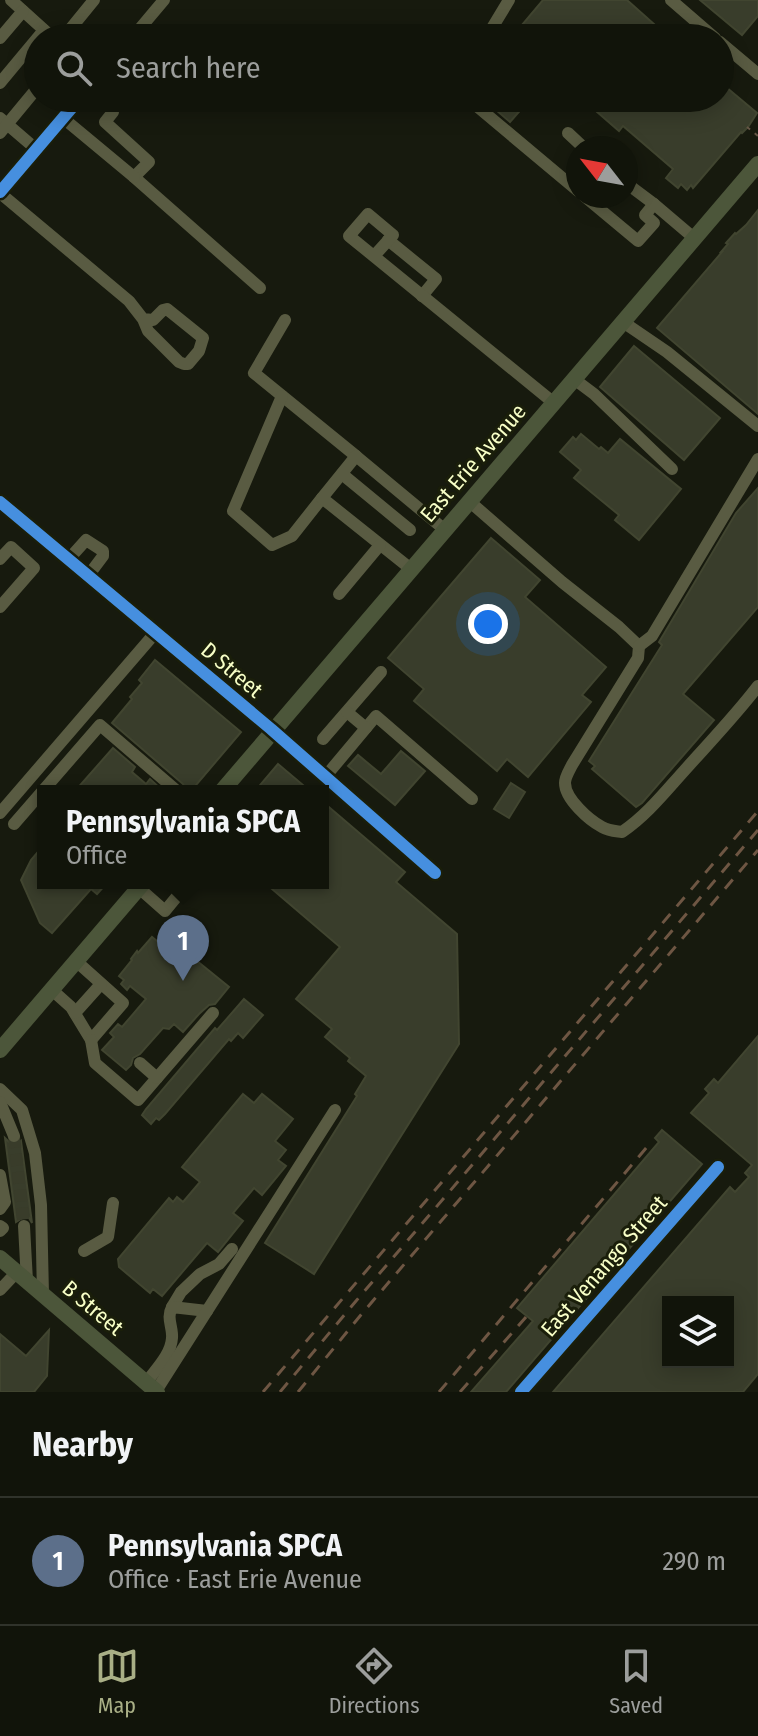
<!DOCTYPE html>
<meta charset="utf-8">
<style>
:root{--surface:#11140a;--page:#1e2118;--text:#f1f3f6;--muted:#9c9e9c;--line:#30332b;--accent:#a9af86}
body{margin:0;font-family:"Fira Sans Condensed",sans-serif;background:var(--page);color:var(--text)}
.controls{position:absolute;right:24px;bottom:24px;display:grid;overflow:hidden;border-radius:0px;box-shadow:0 4px 20px #0003}
.controls button{width:72px;height:72px;display:grid;place-items:center;padding:0;border:0;border-bottom:2px solid var(--line);background:var(--surface);color:var(--text);font:40px sans-serif}
.compass{position:absolute;left:566px;top:136px;width:72px;height:72px;border-radius:50%;background:var(--surface);box-shadow:0 4px 20px #0003;rotate:301deg}
.you{position:absolute;left:488px;top:624px;width:28px;height:28px;margin:-20px;border:6px solid #fff;border-radius:50%;background:#1a73e8;box-shadow:0 0 0 12px #1a73e833}
.badge{display:grid;place-items:center;width:52px;height:52px;border-radius:50%;background:var(--accent);color:#fff;font-size:26px;font-weight:700}
.pin{position:absolute;translate:-50% -66px;filter:drop-shadow(0 2px 4px #0008)}
.pin::after{content:'';position:absolute;top:42px;width:28px;height:24px;background:inherit;clip-path:polygon(0 0,100% 0,50% 100%)}
.popup{position:absolute;left:37px;top:785px;width:292px;height:104px;box-sizing:border-box;display:grid;place-content:center;border-radius:0px;background:var(--surface);filter:drop-shadow(0 2px 6px #0005);font-size:26px;white-space:nowrap;color:var(--muted)}
.popup b{font-size:30px;color:var(--text)}
.popup::after{content:'';position:absolute;left:50%;top:100%;margin-left:-16px;border:16px solid transparent;border-top-color:var(--surface)}
.list{margin:0;padding:0;list-style:none}
h2{display:flex;justify-content:space-between;align-items:center;height:104px;margin:0;padding:0 32px;font-size:34px}
h2 small{font-size:26px;font-weight:400;color:var(--muted)}
.list li{display:grid;grid-template-columns:52px 1fr auto;gap:24px;align-items:center;box-sizing:border-box;height:128px;padding:0 32px;border-top:2px solid var(--line)}
.list b{display:block;font-size:30px;white-space:nowrap}
.list p{margin:0;font-size:26px;white-space:nowrap;color:var(--muted)}
.list em{font-size:26px;font-style:normal;color:var(--muted)}
.icon{flex:none;width:44px;height:44px;fill:none;stroke:currentColor;stroke-width:2;stroke-linecap:round;stroke-linejoin:round}
.map{position:relative;flex:none;width:758px;height:1392px;overflow:hidden}
.search{position:absolute;background:var(--surface);box-shadow:0 4px 20px #0003;left:24px;right:24px;top:24px;height:88px;display:flex;align-items:center;gap:20px;box-sizing:border-box;padding:0 28px;border-radius:44px;color:var(--muted);font-size:30px}
.sheet{height:232px;background:var(--surface)}
nav{display:flex;justify-content:space-around;align-items:center;box-sizing:border-box;height:112px;border-top:2px solid var(--line);background:var(--surface);font-size:22px;color:var(--muted)}
nav a{display:grid;justify-items:center;gap:4px}
nav .on{color:var(--accent)}
.map>svg:first-child{display:block}
.building{fill:#393d2b;stroke:#414530;stroke-width:2;fill-rule:evenodd}
.lines{fill:none;stroke-linecap:round;stroke-linejoin:round}
.minor-tunnel{stroke:#393c2a;stroke-width:12;stroke-dasharray:12 6;stroke-linecap:butt}
.path{stroke:#645545;stroke-width:2;stroke-dasharray:4 6;stroke-linecap:butt}
.minor{stroke:#595b42;stroke-width:12}
.major{stroke:#4c563a;stroke-width:16}
.rail{stroke:#6e5643;stroke-width:3;stroke-dasharray:12 10;stroke-linecap:butt}
.cycleway-casing{stroke:#1a1e0a;stroke-width:17}
.cycleway{stroke:#468fdf;stroke-width:12}
.labels{text-anchor:middle;dominant-baseline:central;stroke-width:6;stroke-linejoin:round;paint-order:stroke}
.street-label{font-size:22px;fill:#f8ffc7;stroke:#1a1e0a}
</style>
<div class="map">
<svg width="758" height="1392" viewBox="0 0 758 1392">
<rect width="100%" height="100%" fill="#171a0e"/>
<g class="building">
<polygon points="543,0 627,0 664,33 659,38 511,38"/>
<polygon points="700,0 758,0 758,16 742,35"/>
<polygon points="720,82 757,113 748,127 742,133 741,132 693,188 691,185 687,190 681,184 678,188 666,178 673,169 623,126 619,131 581,98 720,98"/>
<polygon points="482,98 531,98 510,122"/>
<polygon points="758,210 758,414 657,328 722,252 721,252 728,244 726,243 735,233 736,234 746,225"/>
<polygon points="634,346 720,418 684,460 600,387"/>
<polygon points="581,434 599,449 601,447 608,453 620,439 681,489 639,540 615,520 619,515 574,478 581,470 560,452 573,437 576,440"/>
<polygon points="758,488 758,607 683,694 714,720 642,803 636,807 592,769 595,766 589,761 662,645 659,642 736,513"/>
<polygon points="491,538 540,580 525,597 606,667 582,695 591,702 528,777 507,759 497,771 414,701 424,689 388,658"/>
<polygon points="155,660 241,732 191,791 186,791 183,784 112,723 132,699 130,697 142,683 139,680"/>
<polygon points="113,748 135,767 132,772 146,784 150,779 163,791 75,791"/>
<polygon points="401,751 425,771 395,805 348,766 358,755 381,774"/>
<polygon points="278,764 310,791 255,791"/>
<polygon points="511,783 525,792 509,818 494,809"/>
<polygon points="323,802 405,872 396,882 457,934 459,1044 314,1274 265,1243 357,1096 355,1094 366,1076 348,1061 350,1058 325,1037 332,1029 296,999 340,947 265,883 323,883"/>
<polygon points="43,846 43,883 107,883 97,894 91,889 52,933 40,923 21,880 31,860"/>
<polygon points="161,936 170,944 162,954 179,969 191,956 229,987 215,1004 209,1005 199,1014 183,1032 174,1024 169,1029 163,1028 140,1054 133,1058 131,1065 126,1070 102,1050 114,1037 110,1033 118,1024 122,1027 146,999 130,986 127,990 121,984 124,980 119,976 132,960 131,959 137,951 138,953 152,937 157,941"/>
<polygon points="244,999 263,1015 243,1038 238,1033 231,1041 229,1039 165,1114 159,1120 156,1118 151,1124 142,1115 146,1109 215,1028 217,1030"/>
<path d="M 758,1036 L 758,1374 L 743,1392 L 553,1392 L 730,1187 L 735,1192 L 749,1177 L 745,1173 L 752,1165 L 691,1113 L 709,1093 L 705,1089 L 714,1079 L 718,1083 ZM 668,1302 L 728,1302 L 728,1362 L 668,1362 Z"/>
<polygon points="243,1094 254,1103 262,1094 293,1119 275,1141 286,1150 278,1160 286,1166 262,1195 254,1188 233,1213 243,1221 218,1252 207,1243 162,1296 153,1289 150,1293 119,1267 118,1259 169,1198 173,1202 177,1197 183,1202 200,1182 182,1167"/>
<polygon points="662,1130 702,1164 506,1392 471,1392 533,1321 517,1308 659,1142 655,1138"/>
<polygon points="5,1138 12,1145 17,1145 21,1141 32,1223 29,1218 24,1217 16,1222"/>
<polygon points="49,1330 47,1376 34,1392 0,1392 0,1334 26,1356"/>
</g>
<g class="lines">
<polyline class="minor-tunnel" points="14,1136 24,1226"/>
<polyline class="path" points="747,127 758,136"/>
<g class="minor">
<polyline points="11,0 53,38"/>
<polyline points="671,0 715,38"/>
<polyline points="0,38 23,11"/>
<polyline points="63,38 94,0"/>
<polyline points="132,38 164,0"/>
<polyline points="486,38 509,0"/>
<polyline points="720,42 758,74"/>
<polyline points="0,83 44,30"/>
<polyline points="113,98 113,112 105,122 149,162 134,177 260,288"/>
<polyline points="467,98 578,191"/>
<polyline points="0,118 36,149"/>
<polyline points="63,118 134,177"/>
<polyline points="0,133 38,87"/>
<polyline points="568,133 584,148"/>
<polyline points="626,183 654,204"/>
<polyline points="0,192 80,98"/>
<polyline points="0,193 129,301 143,319 148,331 179,362 184,364 188,364 199,351 203,338 167,309 163,310 153,320 143,319"/>
<polyline points="584,196 638,241 654,223 645,215 654,204 694,238"/>
<polyline points="388,240 436,279 422,296"/>
<polyline points="374,256 393,235 368,214 349,236 554,403"/>
<polyline points="285,320 254,373 356,456"/>
<polyline points="623,322 667,352 758,426"/>
<polyline points="574,379 594,394 672,469"/>
<polyline points="282,396 233,511 272,545 292,536 322,498"/>
<polyline points="342,474 410,530"/>
<path d="M 469,501 L 562,582 L 619,627 L 639,646 L 638,658 L 572,765 C 569,771 565,777 565,783 C 565,799 589,820 602,827 C 609,831 615,831 622,832 C 646,816 665,792 684,771 C 709,743 735,716 758,686"/>
<polyline points="0,502 271,729 435,873"/>
<polyline points="0,559 11,547 34,568 0,607"/>
<polyline points="68,560 86,540 103,551 103,556 88,576"/>
<polyline points="411,569 322,498 356,456 445,530"/>
<polyline points="339,594 380,545"/>
<polyline points="639,646 652,636 758,459"/>
<polyline points="366,728 376,716 472,799"/>
<polyline points="323,739 381,672"/>
<polyline points="325,777 366,728 347,712"/>
<polyline points="0,813 156,632"/>
<polyline points="14,824 100,725 177,791"/>
<polyline points="139,888 165,911 188,883"/>
<polyline points="52,990 71,1007 91,1040 123,1003 76,961"/>
<polyline points="75,1013 101,984"/>
<polyline points="91,1040 95,1063 138,1100 213,1013"/>
<polyline points="140,1063 157,1078"/>
<polyline points="0,1089 22,1110 35,1153 41,1205 43,1295"/>
<polyline points="0,1102 14,1136"/>
<polyline points="0,1175 5,1202 0,1209"/>
<polyline points="0,1226 3,1228 0,1231"/>
<polyline points="24,1226 27,1281"/>
<polyline points="84,1251 108,1237 113,1203"/>
<polyline points="0,1290 17,1272"/>
<polyline points="172,1307 181,1292 200,1274 219,1264 232,1249"/>
<path d="M 146,1383 C 155,1370 171,1355 172,1338 C 173,1327 166,1318 172,1307 L 207,1311"/>
<polyline points="156,1391 335,1110"/>
<polyline points="521,1392 718,1167"/>
</g>
<g class="major">
<polyline points="222,791 758,164"/>
<polyline points="0,1050 143,883"/>
<polyline points="0,1258 157,1392"/>
</g>
<g class="rail">
<polyline points="263,1392 758,811"/>
<polyline points="280,1392 356,1301 758,830"/>
<polyline points="298,1392 360,1316 758,850"/>
<polyline points="439,1392 647,1147"/>
<polyline points="460,1392 526,1317"/>
</g>
<g class="cycleway-casing">
<g id="cycleway">
<polyline points="0,192 80,98"/>
<polyline points="0,502 271,729 435,873"/>
<polyline points="521,1392 718,1167"/>
</g>
</g>
<use href="#cycleway" class="cycleway"/>
</g>
<g class="labels">
<g class="street-label">
<text transform="translate(473 463) rotate(-49)">East Erie Avenue</text>
<text transform="translate(232 670) rotate(40)">D Street</text>
<text transform="translate(604 1266) rotate(-49)">East Venango Street</text>
<text transform="translate(93 1308) rotate(40)">B Street</text>
</g>
</g>
</svg>
<div class="controls">
<button><svg class="icon" aria-label="layers" viewBox="0 0 24 24"><path d="M12 4l9 5-9 5-9-5zM3 14l9 5 9-5"/></svg></button>
</div>
<svg class="compass" viewBox="-18 -18 36 36"><path d="M0-13l5 13h-10z" fill="#e53935"/><path d="M0 13l5-13h-10z" fill="#9c9e9c"/></svg>
<div class="you"></div>
<div class="pin badge" style="left:183px;top:981px;background:#5c6f8a">1</div>
<div class="popup"><b>Pennsylvania SPCA</b>Office</div>
<div class="search"><svg class="icon" aria-label="search" viewBox="0 0 24 24"><circle cx="10" cy="10" r="6"/><path d="M15 15l6 6"/></svg>Search here</div>
</div>
<section class="sheet">
<h2>Nearby<small></small></h2>
<ul class="list">
<li><span class="badge" style="background:#5c6f8a">1</span><div><b>Pennsylvania SPCA</b><p>Office · East Erie Avenue</p></div><em>290 m</em></li>
</ul>
</section>
<nav>
<a class="on"><svg class="icon" aria-label="map" viewBox="0 0 24 24"><path d="M3 6l6-2 6 2 6-2v14l-6 2-6-2-6 2zM9 4v14M15 6v14"/></svg>Map</a>
<a><svg class="icon" aria-label="directions" viewBox="0 0 24 24"><path d="M12 3l9 9-9 9-9-9zM9 14v-3h6M13 9l2 2-2 2"/></svg>Directions</a>
<a><svg class="icon" aria-label="saved" viewBox="0 0 24 24"><path d="M7 4h10v16l-5-4-5 4z"/></svg>Saved</a>
</nav>
